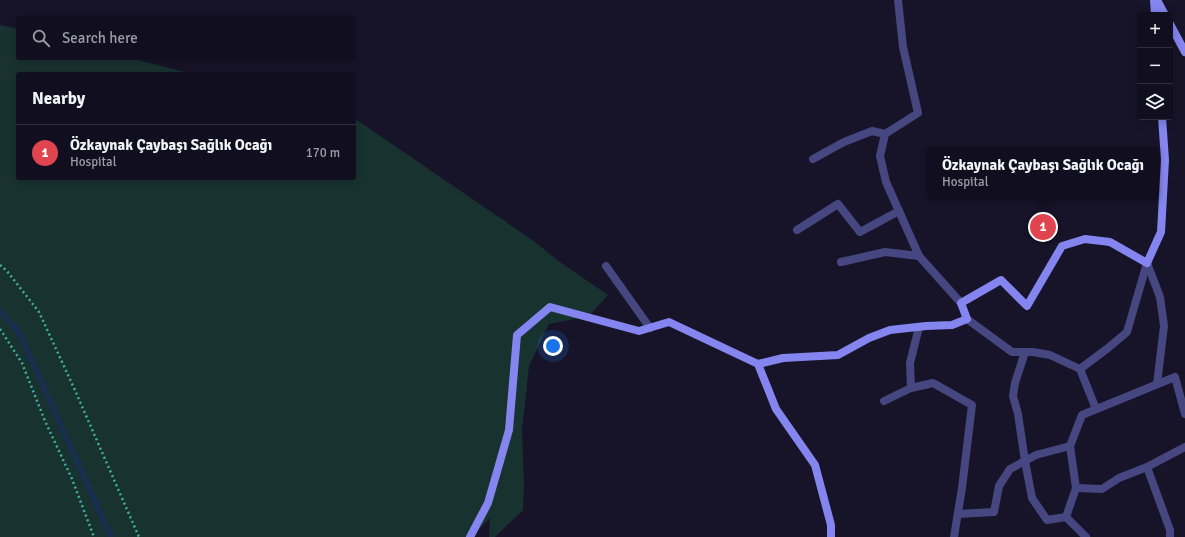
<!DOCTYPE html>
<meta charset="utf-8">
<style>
:root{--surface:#110f1f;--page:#1a1828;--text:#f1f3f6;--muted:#9c9ca4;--line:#302f3d;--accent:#b45309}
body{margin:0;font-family:Signika,sans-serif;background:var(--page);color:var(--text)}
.controls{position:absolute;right:12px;top:12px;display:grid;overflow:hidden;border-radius:4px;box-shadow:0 2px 10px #0003}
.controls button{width:36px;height:36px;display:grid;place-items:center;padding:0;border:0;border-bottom:1px solid var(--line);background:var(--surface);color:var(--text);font:20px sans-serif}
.you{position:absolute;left:553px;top:346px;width:14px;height:14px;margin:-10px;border:3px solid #fff;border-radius:50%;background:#1a73e8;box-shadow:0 0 0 6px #1a73e833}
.badge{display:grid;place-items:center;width:26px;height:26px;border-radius:50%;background:var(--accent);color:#fff;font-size:13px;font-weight:700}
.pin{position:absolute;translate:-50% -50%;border:2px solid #fff;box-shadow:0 1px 4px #0006}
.popup{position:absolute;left:927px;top:147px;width:232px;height:52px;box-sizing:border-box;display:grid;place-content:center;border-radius:4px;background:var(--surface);filter:drop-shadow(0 1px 3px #0005);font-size:13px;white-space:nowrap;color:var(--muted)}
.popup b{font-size:15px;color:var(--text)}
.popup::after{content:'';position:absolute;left:50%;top:100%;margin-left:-8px;border:8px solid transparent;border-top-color:var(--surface)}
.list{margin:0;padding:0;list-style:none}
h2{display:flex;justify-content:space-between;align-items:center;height:52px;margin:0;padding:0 16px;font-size:17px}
h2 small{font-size:13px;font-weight:400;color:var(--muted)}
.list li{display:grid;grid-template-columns:26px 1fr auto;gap:12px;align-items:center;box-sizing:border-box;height:56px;padding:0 16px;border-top:1px solid var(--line)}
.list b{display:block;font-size:15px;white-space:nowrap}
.list p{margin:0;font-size:13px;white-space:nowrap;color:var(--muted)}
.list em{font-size:13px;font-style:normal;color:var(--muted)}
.icon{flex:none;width:22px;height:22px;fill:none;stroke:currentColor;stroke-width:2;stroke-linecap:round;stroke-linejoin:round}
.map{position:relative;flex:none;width:1185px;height:537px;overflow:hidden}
.search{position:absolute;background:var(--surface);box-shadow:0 2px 10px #0003;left:16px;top:16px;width:340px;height:44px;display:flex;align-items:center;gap:10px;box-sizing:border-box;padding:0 14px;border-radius:4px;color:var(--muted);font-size:15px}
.panel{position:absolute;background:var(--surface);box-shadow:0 2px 10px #0003;left:16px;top:72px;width:340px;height:108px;border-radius:4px}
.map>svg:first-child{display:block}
.green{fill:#183230}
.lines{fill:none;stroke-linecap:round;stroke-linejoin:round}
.stream{stroke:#192f4d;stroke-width:6}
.path{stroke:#41aea3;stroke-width:2.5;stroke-dasharray:2 3;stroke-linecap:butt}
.street{stroke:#464681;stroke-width:8}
.secondary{stroke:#8485ee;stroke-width:8}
</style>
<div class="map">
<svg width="1185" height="537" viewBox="0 0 1185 537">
<rect width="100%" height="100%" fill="#171429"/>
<polygon class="green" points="0,25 18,29 18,58 130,58 192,74 18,74 18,178 354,178 354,118 535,242 557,260 608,295 589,316 549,324 529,366 522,430 524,485 523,510 495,537 489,537 490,518 471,537 0,537"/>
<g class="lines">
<polyline class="stream" points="0,311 20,334 111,537"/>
<g class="path">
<polyline points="0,265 7,271 39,312 74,388 139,537"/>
<polyline points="0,329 22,363 45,421 72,479 94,537"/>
</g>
<g class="street">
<polyline points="885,134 880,156 886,182 919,256 961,303"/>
<polyline points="813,159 844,142 872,131 885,134 918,113 903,47 898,0"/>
<polyline points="797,230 838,204 860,232 899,211"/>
<polyline points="841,262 885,252 919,256"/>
<polyline points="1147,263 1160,297 1164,326 1157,384"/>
<polyline points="606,266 650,328"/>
<polyline points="967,319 1012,352 1033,352 1050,355 1080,369 1096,409"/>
<polyline points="1025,352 1015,383 1013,396 1018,414 1025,461 1032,498 1047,520 1066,517"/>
<polyline points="1080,369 1108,348 1127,332 1147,263"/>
<polyline points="911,388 910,363 919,327"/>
<polyline points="884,401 911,388 933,383 972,405 962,488 954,537"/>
<polyline points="1147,467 1170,530 1170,537"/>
<polyline points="1076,488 1102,489 1119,478 1147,467 1185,447"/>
<polyline points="958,514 994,512 999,486 1010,469 1036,455 1070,446"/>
<polyline points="1066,517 1076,488 1070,446 1082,415 1175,377 1185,414"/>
<polyline points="1066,517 1086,537"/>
</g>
<g class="secondary">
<polyline points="1154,0 1155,15"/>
<polyline points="1157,0 1165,15"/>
<polyline points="1170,24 1185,52"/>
<polyline points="758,364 783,358 838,355 869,338 890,330 926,326 952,325 967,319 961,303 1001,280 1027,306 1062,246 1085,239 1110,242 1147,263 1161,232 1165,160 1162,117"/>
<polyline points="470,537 488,503 509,430 517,335 550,307 639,331 669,322 758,364 776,409 815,465 831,525 831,537"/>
</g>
</g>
</svg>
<div class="controls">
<button>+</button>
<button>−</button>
<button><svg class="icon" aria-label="layers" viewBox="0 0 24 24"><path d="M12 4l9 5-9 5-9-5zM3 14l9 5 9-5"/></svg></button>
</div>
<div class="you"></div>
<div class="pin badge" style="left:1043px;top:227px;background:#e0444e">1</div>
<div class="popup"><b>Özkaynak Çaybaşı Sağlık Ocağı</b>Hospital</div>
<div class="search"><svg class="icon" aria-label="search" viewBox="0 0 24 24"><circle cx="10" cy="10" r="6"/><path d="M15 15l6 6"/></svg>Search here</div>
<section class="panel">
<h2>Nearby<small></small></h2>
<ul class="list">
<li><span class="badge" style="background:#e0444e">1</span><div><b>Özkaynak Çaybaşı Sağlık Ocağı</b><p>Hospital</p></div><em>170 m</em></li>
</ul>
</section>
</div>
